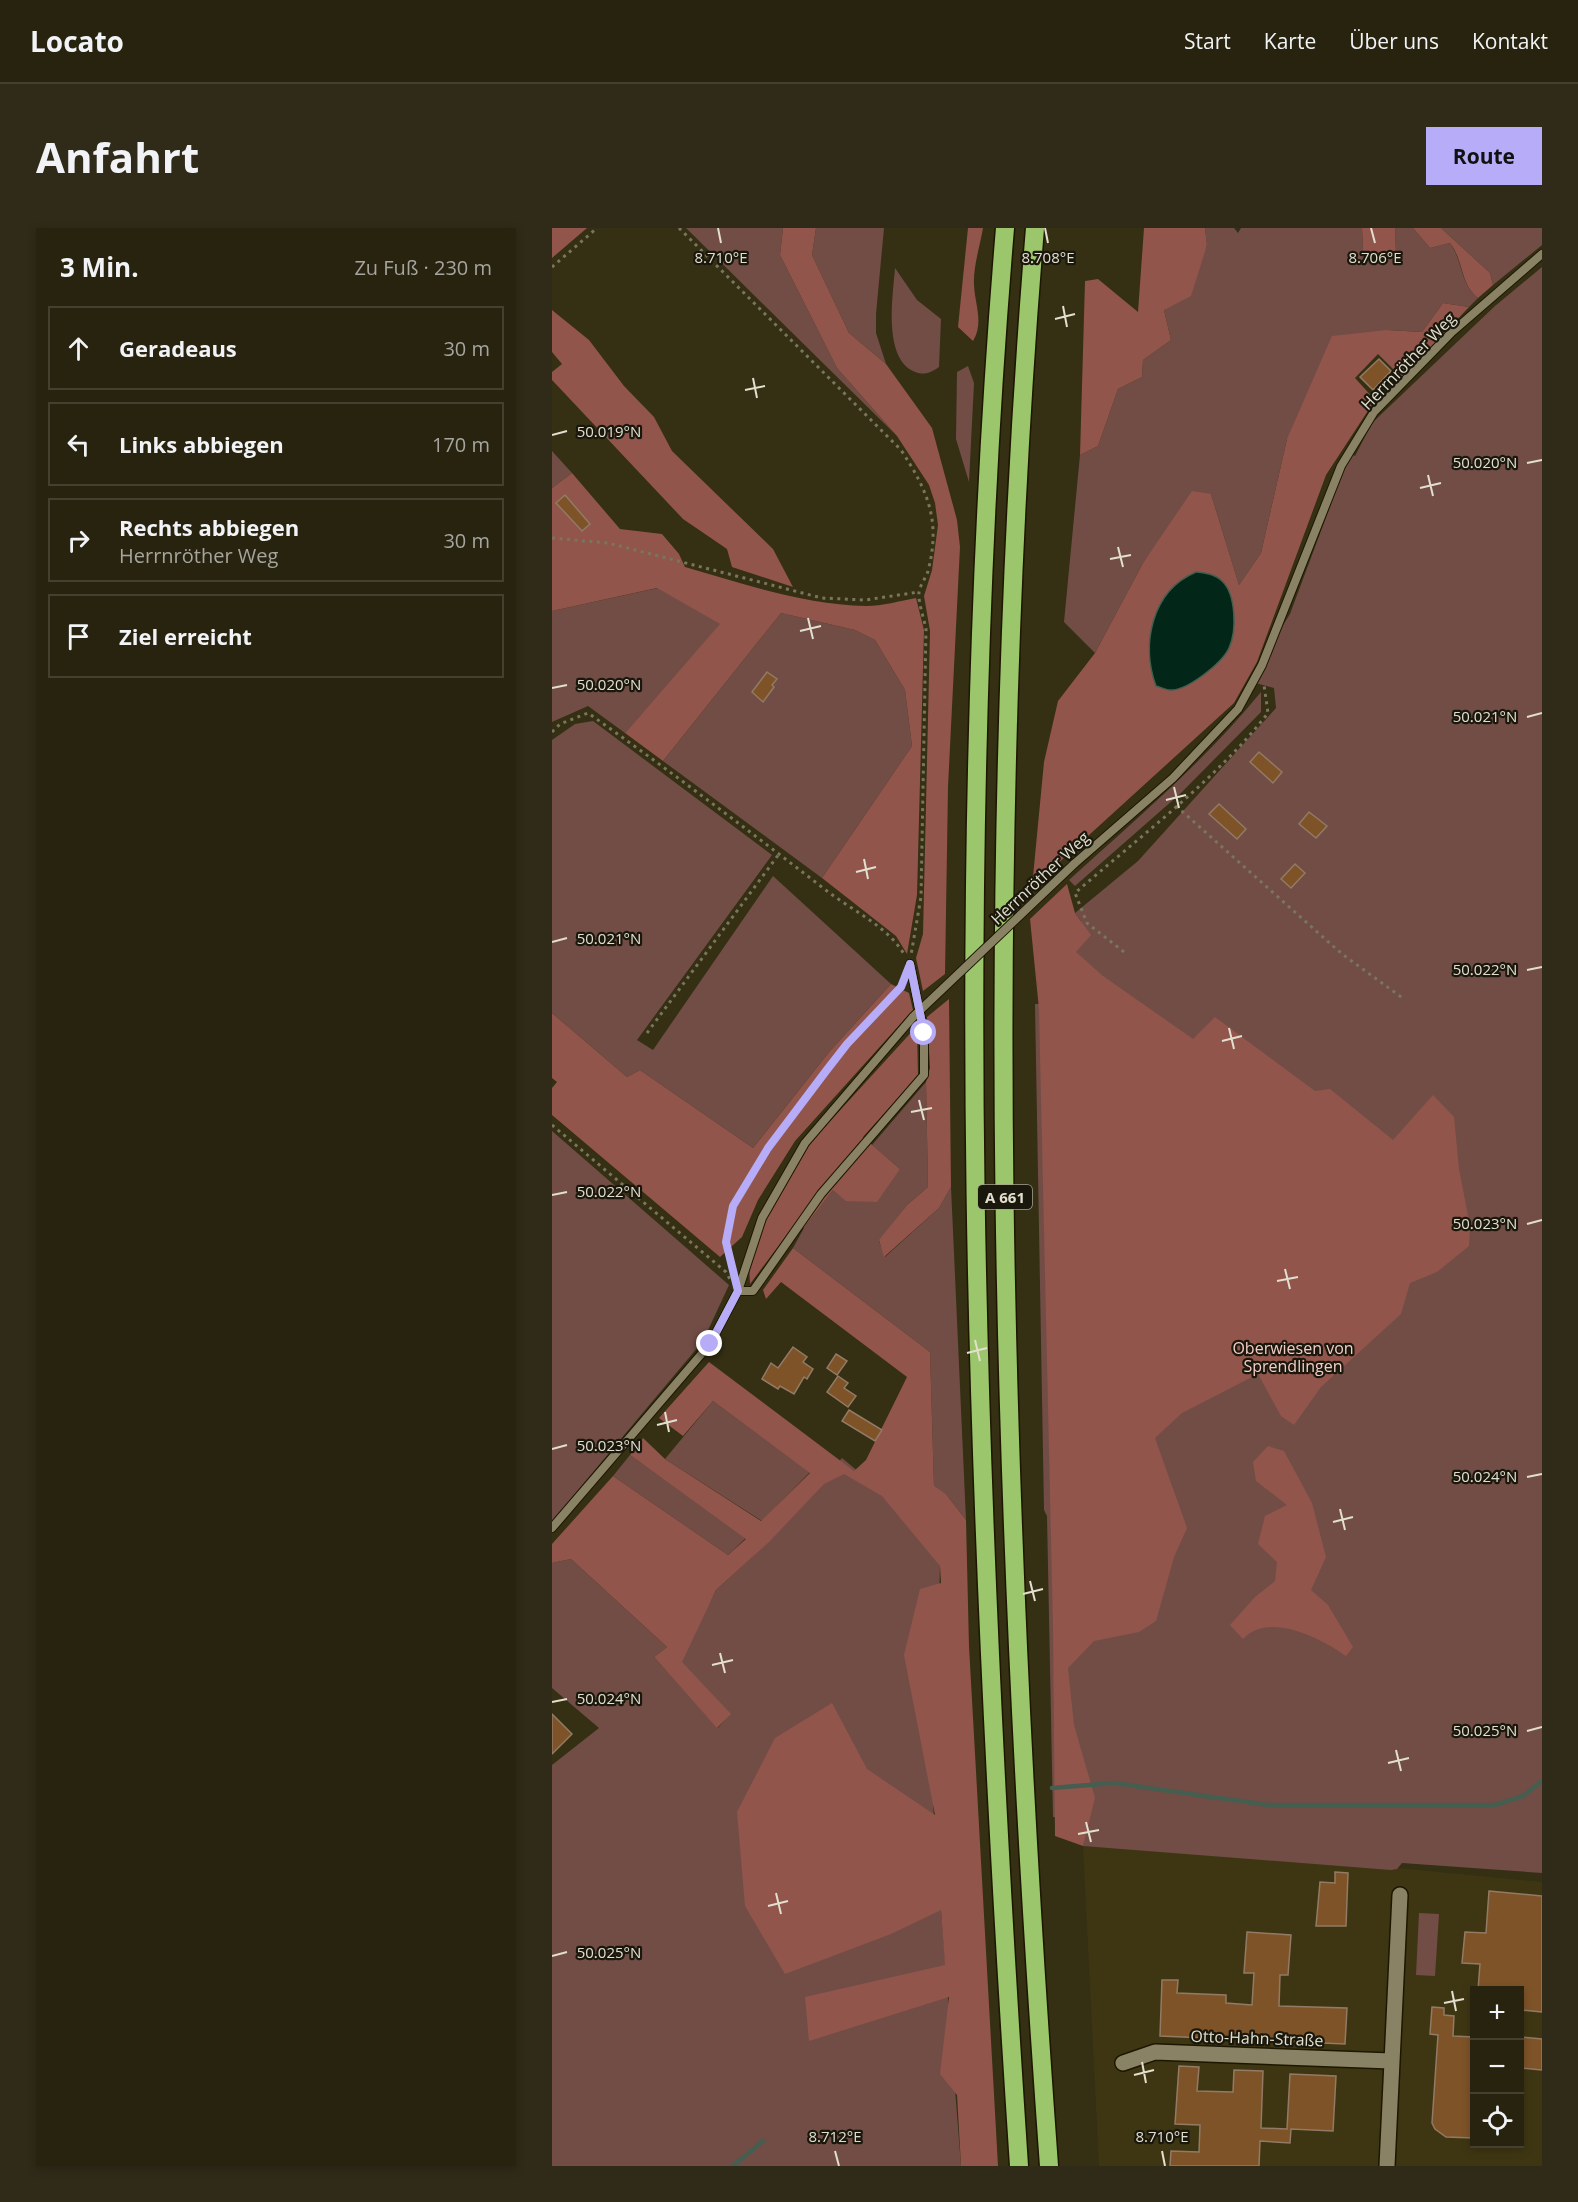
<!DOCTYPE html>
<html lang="de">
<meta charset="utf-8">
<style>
:root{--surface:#28230f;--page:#302b18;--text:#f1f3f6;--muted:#a5a49e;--line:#44402f;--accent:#b6acf8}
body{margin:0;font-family:"Open Sans",sans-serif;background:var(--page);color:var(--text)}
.controls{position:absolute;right:18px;bottom:18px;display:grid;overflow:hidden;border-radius:0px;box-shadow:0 3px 9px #0003}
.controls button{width:54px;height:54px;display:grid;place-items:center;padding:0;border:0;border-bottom:2px solid var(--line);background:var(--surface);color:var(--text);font:30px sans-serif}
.stop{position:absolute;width:18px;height:18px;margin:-14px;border:4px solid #b6acf8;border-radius:50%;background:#fff}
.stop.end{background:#b6acf8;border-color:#fff;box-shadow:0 2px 6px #0008}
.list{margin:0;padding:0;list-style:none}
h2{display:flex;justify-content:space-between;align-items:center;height:78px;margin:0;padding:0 24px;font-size:26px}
h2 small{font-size:20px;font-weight:400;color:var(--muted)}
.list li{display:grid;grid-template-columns:39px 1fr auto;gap:18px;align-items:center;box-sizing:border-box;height:84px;margin:0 12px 12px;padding:0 12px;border:2px solid var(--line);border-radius:0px}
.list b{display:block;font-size:22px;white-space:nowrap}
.list p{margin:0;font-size:20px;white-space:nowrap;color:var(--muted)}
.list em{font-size:20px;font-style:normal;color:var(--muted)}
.icon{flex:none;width:33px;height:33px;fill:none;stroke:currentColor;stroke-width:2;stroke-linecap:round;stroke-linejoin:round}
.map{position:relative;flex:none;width:990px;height:1938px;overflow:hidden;border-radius:0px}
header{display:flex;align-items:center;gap:36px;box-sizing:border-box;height:84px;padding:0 30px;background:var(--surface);border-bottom:2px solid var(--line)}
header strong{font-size:28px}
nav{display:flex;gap:33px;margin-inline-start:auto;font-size:21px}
.intro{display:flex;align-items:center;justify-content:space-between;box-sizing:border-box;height:144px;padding:0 36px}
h1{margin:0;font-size:42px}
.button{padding:15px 27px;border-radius:0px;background:var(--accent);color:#111;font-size:21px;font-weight:700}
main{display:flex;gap:36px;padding:0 36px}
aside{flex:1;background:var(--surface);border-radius:0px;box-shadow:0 3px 9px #0003}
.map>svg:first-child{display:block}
.built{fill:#3e3613;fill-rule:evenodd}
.green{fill:#724d46}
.forest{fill:#91554b}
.water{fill:#022618;stroke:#455e4f;stroke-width:1.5}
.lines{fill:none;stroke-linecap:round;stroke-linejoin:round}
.stream{stroke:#455e4f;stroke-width:4.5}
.building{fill:#7e5328;stroke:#927a65;stroke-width:1.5}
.lane-casing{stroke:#1d1700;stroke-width:10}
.street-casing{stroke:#1d1700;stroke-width:18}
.highway-casing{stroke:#1d1700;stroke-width:21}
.path{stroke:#7a755e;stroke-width:3;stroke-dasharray:3 4.5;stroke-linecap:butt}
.lane{stroke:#898264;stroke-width:8}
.street{stroke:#898264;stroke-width:15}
.highway{stroke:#9cc66b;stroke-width:18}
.lane-bridge-casing{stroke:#1d1700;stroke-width:10;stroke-linecap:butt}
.lane-bridge{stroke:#898264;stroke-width:8}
.route{stroke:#b6acf8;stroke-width:8}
.ticks{fill:none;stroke:#e2dfcf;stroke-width:2}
.labels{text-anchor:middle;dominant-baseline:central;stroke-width:4.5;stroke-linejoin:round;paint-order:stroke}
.shield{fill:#1a170c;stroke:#a6a394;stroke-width:1.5}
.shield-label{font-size:15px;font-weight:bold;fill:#e2dfcf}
.street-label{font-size:16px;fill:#e2dfcf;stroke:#1a170c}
.park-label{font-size:16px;fill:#f3ccc6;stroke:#1a170c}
.ticks-label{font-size:15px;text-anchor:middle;fill:#e2dfcf;stroke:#1a170c;stroke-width:4.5;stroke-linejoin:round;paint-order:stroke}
</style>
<header>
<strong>Locato</strong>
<nav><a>Start</a><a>Karte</a><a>Über uns</a><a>Kontakt</a></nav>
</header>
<div class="intro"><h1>Anfahrt</h1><a class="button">Route</a></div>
<main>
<aside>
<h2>3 Min.<small>Zu Fuß · 230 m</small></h2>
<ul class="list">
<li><svg class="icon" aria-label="ahead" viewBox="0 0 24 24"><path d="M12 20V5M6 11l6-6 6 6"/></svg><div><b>Geradeaus</b></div><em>30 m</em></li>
<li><svg class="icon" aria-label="left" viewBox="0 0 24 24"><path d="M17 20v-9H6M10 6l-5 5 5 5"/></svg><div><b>Links abbiegen</b></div><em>170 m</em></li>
<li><svg class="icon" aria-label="right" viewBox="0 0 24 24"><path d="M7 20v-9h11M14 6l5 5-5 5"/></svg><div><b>Rechts abbiegen</b><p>Herrnröther Weg</p></div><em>30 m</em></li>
<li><svg class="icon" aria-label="arrive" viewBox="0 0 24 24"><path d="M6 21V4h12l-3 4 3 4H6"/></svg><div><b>Ziel erreicht</b></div></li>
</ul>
</aside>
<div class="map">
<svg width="990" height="1938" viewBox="0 0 990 1938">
<rect width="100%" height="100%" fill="#352f14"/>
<path class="built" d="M 531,1618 L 773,1633 L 990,1654 L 990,1938 L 547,1938 ZM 922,1762 L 968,1762 L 968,1916 L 922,1916 Z"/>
<g class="green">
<polygon points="134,0 231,0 228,27 285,140 345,208"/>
<polygon points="264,0 332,0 324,86 324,105 334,136 297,105 260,27"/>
<path d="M 653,0 L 682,0 L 686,5 L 689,0 L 810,0 L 811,23 L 844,25 L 843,0 L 861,0 L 878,20 L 898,15 C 911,33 908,56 926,70 L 917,79 L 891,75 L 870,104 L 835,102 L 735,211 L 709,325 L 687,357 L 659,266 L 608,312 L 591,335 L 543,425 L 512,394 L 528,227 L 546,218 L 566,161 L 590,149 L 591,132 L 619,112 L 612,82 L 655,18 Z"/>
<polygon points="889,0 990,0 990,17 941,57 938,45"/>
<polygon points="990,39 990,1645 850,1635 845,1641 839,1642 531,1618 532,1590 501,1589 495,1288 492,1282 483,776 494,776 529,693 523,685 586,633 724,480 722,460 696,453 738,386 798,225 803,228 820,195 943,78"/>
<path d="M 343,40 L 365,72 L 389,91 L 387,139 C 378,145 372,148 361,143 C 331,128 341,67 343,40 Z"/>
<polygon points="416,138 422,155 417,254 404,211 405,144"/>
<polygon points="0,223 20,245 0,260"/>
<polygon points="106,360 169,396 73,505 36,478 0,494 0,383"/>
<polygon points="229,385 303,402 323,412 353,462 360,518 270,650 111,533"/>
<path d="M 709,464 L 709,484 L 629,565 L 523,658 L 517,652 C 583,592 653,533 709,464 Z"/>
<polygon points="41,493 220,627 85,812 101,822 221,648 339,756 278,823 201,920 88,842 75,849 0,785 0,512 23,496"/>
<polygon points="374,854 376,959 355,977 327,1013 333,1029 387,980 399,959 414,1292 394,1266 382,1259 378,1124 241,1020 252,1000 281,962 348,941 320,917"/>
<polygon points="0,903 177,1057 151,1113 0,1293"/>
<polygon points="161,1173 258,1244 210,1293 113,1231"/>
<polygon points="78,1227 194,1310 176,1327 61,1248"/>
<polygon points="290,1230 361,1289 388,1338 381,1576 409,1938 0,1938 0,1537 47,1500 0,1460 0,1335 19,1331 115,1419 102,1429 166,1500 178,1486 110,1428 157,1376 164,1362 200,1329"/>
<polygon points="867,1685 887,1686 883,1748 864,1747"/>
</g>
<g class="forest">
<polygon points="0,0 35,0 0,30"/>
<polygon points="231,0 264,0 260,27 297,105 334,136 380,200 405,292 408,319 396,559 393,746 371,763 364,730 371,706 378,403 372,368 380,342 386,297 383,275 377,257 345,208 285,140 228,27"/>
<path d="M 416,0 L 431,0 C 428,18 421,39 422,57 C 423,77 432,95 421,113 L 406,99 Z"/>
<polygon points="592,0 653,0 655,17 639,68 612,82 619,112 591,132 590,149 566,161 546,218 528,227 533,53 546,51 586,84"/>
<polygon points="810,0 843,0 844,25 834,33 811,23"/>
<path d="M 861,0 L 889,0 L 938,45 L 941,57 L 926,70 C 908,56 912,33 898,15 L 878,20 Z"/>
<polygon points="891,75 917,79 850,150 826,126 803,150 823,172 774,247 705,434 682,475 480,659 492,534 506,473 543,425 591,335 640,263 659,266 687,357 709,325 735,211 780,108 835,102 870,104"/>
<polygon points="0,82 37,112 72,158 102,189 120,223 221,321 241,359 180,339 175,321 131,291 0,152 0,144 10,136 0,124"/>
<path d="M 20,245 L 68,301 L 110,306 L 127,326 L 133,339 C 192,356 252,377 314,378 C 330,378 348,373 364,370 L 372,402 L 365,667 L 355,726 L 344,708 L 270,650 L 360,518 L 353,462 L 323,412 L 303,402 L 229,385 L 111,533 L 73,505 L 168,396 L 105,360 L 0,383 L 0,260 Z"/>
<polygon points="515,656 523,685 539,707 524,724 551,748 641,811 663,789 763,863 778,861 841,912 881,867 902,889 907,941 918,998 917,1018 885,1044 858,1055 849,1086 769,1159 742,1197 729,1188 706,1146 630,1185 603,1210 635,1300 622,1329 604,1393 587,1404 542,1413 516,1440 522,1497 543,1570 531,1618 503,1608 501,1398 487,781 478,691"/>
<polygon points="339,756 357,765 361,782 243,913 206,972 190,1009 168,1029 0,887 0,860 5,854 0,850 0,785 75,849 88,842 201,920 278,823"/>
<polygon points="397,771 399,959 387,980 332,1029 327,1012 355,977 376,959 374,854 378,840 375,789"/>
<polygon points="365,798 366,848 311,909 348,941 325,974 294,973 281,962 252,1000 243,996 198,1056 197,1037 215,990 259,914"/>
<polygon points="241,1020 378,1124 382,1258 394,1266 414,1292 417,1418 446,1938 409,1938 405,1867 388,1846 397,1769 257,1813 253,1769 393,1737 389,1682 339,1706 233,1746 193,1678 185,1584 223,1510 280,1475 315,1541 383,1587 352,1427 368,1361 389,1355 388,1338 330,1268 292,1246 272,1256 217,1314 164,1362 130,1434 179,1486 165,1500 102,1429 115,1419 19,1331 0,1335 0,1316 61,1248 176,1327 194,1311 78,1227 91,1210 113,1231 209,1293 258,1245 161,1173 131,1208 107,1190 157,1134 302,1243 314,1232 355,1149 229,1054 214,1071 211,1062"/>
<path d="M 716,1218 L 732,1223 L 760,1275 L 774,1329 L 759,1362 L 776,1377 L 801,1419 L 794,1428 C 769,1410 716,1383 691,1411 L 678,1397 L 703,1369 L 723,1353 L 725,1334 L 706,1316 L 713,1288 L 735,1277 L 704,1253 L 701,1234 Z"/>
</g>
<path class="water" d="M 644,344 C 653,345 663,346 670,353 C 684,366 685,403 677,420 C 670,435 635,463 618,462 C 614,462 608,459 604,458 C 589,417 599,363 644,344 Z"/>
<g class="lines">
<g class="stream">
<polyline points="500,1560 562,1555 716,1577 943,1577 971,1568 990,1553"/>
<polyline points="181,1938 211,1913"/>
</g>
</g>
<g class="building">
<polygon points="827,131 839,143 821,162 808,149"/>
<polygon points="13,267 38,296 30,303 4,275"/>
<polygon points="215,444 225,451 220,457 222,459 211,474 200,464"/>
<polygon points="707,524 730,544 721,555 698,534"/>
<polygon points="667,576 694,601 685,611 657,586"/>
<polygon points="757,584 775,598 764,610 747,596"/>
<polygon points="743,636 753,645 739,660 729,651"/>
<polygon points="241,1119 255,1129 251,1134 261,1141 255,1151 252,1149 242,1166 228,1158 226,1161 210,1151 219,1135 226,1140"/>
<polygon points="284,1126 295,1133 285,1147 275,1140"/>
<polygon points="286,1148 296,1155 292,1160 304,1168 296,1179 275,1164"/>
<polygon points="297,1182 330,1202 323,1213 290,1193"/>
<polygon points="0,1486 20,1506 0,1526"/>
<polygon points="783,1644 796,1645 794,1698 764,1698 768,1654 783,1655"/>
<polygon points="937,1663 990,1668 990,1784 968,1782 968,1762 926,1762 928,1736 910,1735 913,1704 934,1705"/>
<polygon points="695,1704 739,1707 736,1747 728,1747 727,1778 795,1780 793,1816 608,1808 610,1752 626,1752 625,1765 674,1767 674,1775 700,1777 702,1745 692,1745"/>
<polygon points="880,1779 892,1780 892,1787 902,1788 901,1808 922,1809 922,1910 894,1909 883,1901 880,1895 886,1807 878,1806"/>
<polygon points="968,1809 990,1811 990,1842 968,1840"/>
<polygon points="627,1838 647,1839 645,1863 681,1864 682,1842 711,1843 709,1900 735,1901 738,1846 784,1848 781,1903 739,1901 738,1915 708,1913 707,1938 618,1938 619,1923 647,1924 648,1897 623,1896"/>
</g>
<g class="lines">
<g class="lane-casing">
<g id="lane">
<polyline points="522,636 621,550 686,481 710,437 789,238 822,184 900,104 990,26"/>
<polyline points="186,1063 201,1063 269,966 372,847 372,805 358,736"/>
<polyline points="0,1300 158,1116 186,1063 210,990 253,915 361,789"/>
</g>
</g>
<g class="street-casing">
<g id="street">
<polyline points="571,1835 603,1824 839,1833"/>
<polyline points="835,1938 848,1667"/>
</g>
</g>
<g class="highway-casing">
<g id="highway">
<path d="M 453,0 C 399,645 424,1293 467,1938"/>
<path d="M 483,0 C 430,644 450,1294 497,1938"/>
</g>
</g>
<g class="path">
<path d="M 127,0 L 349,222 C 376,263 389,293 376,343 C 374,350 368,357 367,364 C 366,375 372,390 374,401 L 369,669 L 359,727"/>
<polyline points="0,39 45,0"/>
<polyline points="0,310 56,315 270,370 313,372 367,364"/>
<path d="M 0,504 L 8,496 L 36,485 C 117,542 196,602 275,663 C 301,683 335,698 352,726"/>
<polyline points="624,578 790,726 852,771"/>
<path d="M 572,724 L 535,695 L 523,665 C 585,611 666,550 716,485 L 712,457"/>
<polyline points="95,805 227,626"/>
<polyline points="0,897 174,1044 179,1053"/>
<polyline points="181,1042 174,1014 181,978 235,895 295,817 350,757"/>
</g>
<use href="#lane" class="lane"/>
<use href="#street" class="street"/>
<use href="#highway" class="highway"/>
<g class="lane-bridge-casing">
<polyline id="lane-bridge" points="361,789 522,636"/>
</g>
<use href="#lane-bridge" class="lane-bridge"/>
</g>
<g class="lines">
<polyline class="route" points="158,1116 186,1063 174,1014 181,978 216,920 274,843 295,816 349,759 358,736 372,805"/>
</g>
<path class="ticks" d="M 166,0 L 169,15M 493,0 L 496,15M 819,0 L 823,15M 511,78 L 515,99M 503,91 L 523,86M 201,150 L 205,170M 193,162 L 213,158M 0,207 L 15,203M 975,235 L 990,232M 876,247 L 881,268M 868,260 L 889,255M 566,319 L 571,339M 558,331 L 579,327M 256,390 L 261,411M 248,403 L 269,398M 0,460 L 15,457M 975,489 L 990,485M 622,559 L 627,580M 614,572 L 634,567M 312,631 L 316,651M 304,644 L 324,639M 0,714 L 15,710M 975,742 L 990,739M 677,800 L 682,821M 670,813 L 690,808M 367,872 L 372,892M 359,884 L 380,880M 0,967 L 15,964M 975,996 L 990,992M 733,1041 L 738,1061M 725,1053 L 746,1049M 423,1112 L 428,1133M 415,1125 L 435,1120M 113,1184 L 117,1204M 105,1197 L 125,1192M 0,1221 L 15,1217M 975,1249 L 990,1246M 788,1281 L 793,1302M 781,1294 L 801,1289M 478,1353 L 483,1373M 471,1366 L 491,1361M 168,1425 L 173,1445M 160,1437 L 181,1432M 0,1474 L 15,1471M 975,1503 L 990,1499M 844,1522 L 849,1543M 836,1535 L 857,1530M 534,1594 L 539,1614M 526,1606 L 547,1602M 224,1665 L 229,1686M 216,1678 L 236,1673M 0,1728 L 15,1724M 900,1763 L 904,1783M 892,1775 L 912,1771M 590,1834 L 594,1855M 582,1847 L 602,1842M 283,1923 L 287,1938M 610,1923 L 613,1938"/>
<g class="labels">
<rect class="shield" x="426" y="957" width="54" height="24" rx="4.5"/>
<g class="shield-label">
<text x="453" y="969">A 661</text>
</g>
<g class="street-label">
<text transform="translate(856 133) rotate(-46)">Herrnröther Weg</text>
<text transform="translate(488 650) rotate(-43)">Herrnröther Weg</text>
<text transform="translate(705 1810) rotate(2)">Otto-Hahn-Straße</text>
</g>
<g class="park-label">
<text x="741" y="1120">Oberwiesen von<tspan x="741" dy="18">Sprendlingen</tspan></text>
</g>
</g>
<g class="ticks-label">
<text x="169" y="35">8.710°E</text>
<text x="496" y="35">8.708°E</text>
<text x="823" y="35">8.706°E</text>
<text x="57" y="209">50.019°N</text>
<text x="933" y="240">50.020°N</text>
<text x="57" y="462">50.020°N</text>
<text x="933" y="494">50.021°N</text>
<text x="57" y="716">50.021°N</text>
<text x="933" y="747">50.022°N</text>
<text x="57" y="969">50.022°N</text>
<text x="933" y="1001">50.023°N</text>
<text x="57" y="1223">50.023°N</text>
<text x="933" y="1254">50.024°N</text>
<text x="57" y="1476">50.024°N</text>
<text x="933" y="1508">50.025°N</text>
<text x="57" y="1730">50.025°N</text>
<text x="283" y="1914">8.712°E</text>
<text x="610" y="1914">8.710°E</text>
</g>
</svg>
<div class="controls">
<button>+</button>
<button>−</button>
<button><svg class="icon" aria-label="locate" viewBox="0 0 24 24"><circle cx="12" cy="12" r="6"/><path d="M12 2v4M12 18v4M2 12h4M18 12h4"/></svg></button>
</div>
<div class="stop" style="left:372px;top:805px"></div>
<div class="stop end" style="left:158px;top:1116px"></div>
</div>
</main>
